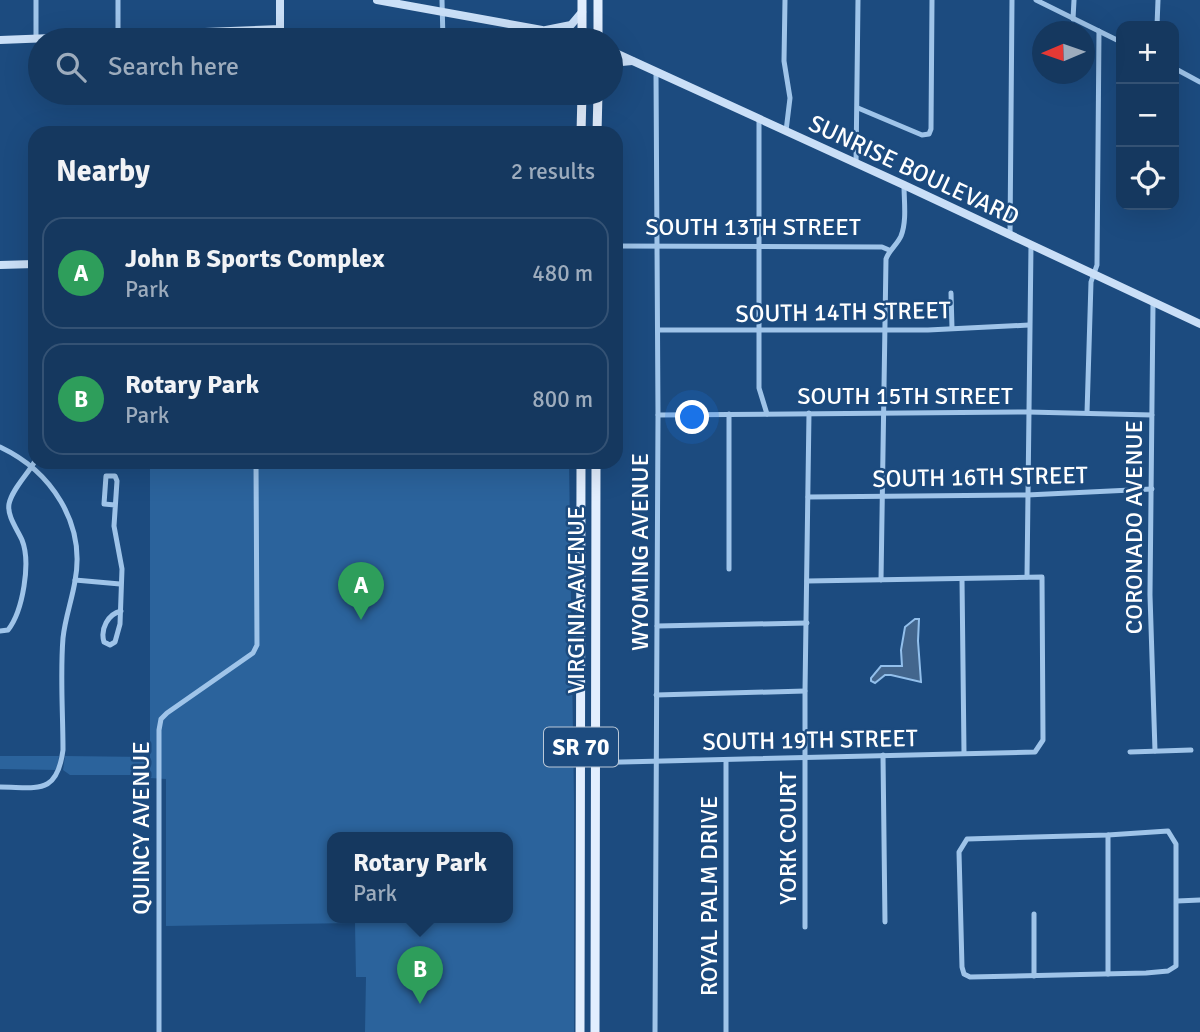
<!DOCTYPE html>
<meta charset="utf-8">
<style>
:root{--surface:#15385f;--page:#1e3f65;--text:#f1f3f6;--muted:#9dacbd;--line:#345274;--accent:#fac65c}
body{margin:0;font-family:Signika,sans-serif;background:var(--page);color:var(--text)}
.controls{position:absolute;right:21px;top:21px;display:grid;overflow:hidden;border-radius:14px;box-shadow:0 7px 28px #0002}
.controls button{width:63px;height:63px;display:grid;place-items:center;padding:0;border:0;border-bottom:2px solid var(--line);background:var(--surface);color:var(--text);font:35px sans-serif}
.compass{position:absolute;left:1032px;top:21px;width:63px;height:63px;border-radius:50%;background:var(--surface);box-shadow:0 7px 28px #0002;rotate:268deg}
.you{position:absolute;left:693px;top:418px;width:24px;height:24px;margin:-18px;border:5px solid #fff;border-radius:50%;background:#1a73e8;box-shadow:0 0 0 10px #1a73e833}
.badge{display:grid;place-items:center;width:46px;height:46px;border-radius:50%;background:var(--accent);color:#fff;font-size:23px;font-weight:700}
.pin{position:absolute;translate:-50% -58px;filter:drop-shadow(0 2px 4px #0008)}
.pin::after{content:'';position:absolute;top:37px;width:24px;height:21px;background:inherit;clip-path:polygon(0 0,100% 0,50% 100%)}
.popup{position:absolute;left:327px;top:832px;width:186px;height:91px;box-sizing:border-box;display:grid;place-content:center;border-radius:14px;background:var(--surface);filter:drop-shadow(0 2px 5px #0005);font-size:23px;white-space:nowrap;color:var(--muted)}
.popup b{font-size:26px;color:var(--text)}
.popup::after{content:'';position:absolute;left:50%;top:100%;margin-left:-14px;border:14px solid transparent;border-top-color:var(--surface)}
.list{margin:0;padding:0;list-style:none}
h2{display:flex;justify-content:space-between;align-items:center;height:91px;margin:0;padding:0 28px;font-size:30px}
h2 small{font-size:23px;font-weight:400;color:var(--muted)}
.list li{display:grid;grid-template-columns:46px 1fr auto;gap:21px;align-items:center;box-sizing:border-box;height:112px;margin:0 14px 14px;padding:0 14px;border:2px solid var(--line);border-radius:21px}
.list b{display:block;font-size:26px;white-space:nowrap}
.list p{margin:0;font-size:23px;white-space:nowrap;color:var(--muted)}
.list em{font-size:23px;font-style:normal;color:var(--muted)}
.icon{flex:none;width:38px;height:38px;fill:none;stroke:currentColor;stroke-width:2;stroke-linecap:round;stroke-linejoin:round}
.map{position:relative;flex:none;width:1200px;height:1032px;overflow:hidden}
.search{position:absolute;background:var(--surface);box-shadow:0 7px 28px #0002;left:28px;top:28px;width:595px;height:77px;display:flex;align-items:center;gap:18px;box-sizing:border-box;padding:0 24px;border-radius:38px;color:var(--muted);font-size:26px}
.panel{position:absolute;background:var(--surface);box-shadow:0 7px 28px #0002;left:28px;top:126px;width:595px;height:343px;border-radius:21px}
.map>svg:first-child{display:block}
.green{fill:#2b639c;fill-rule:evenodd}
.water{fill:#43668d;stroke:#92bfeb;stroke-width:2}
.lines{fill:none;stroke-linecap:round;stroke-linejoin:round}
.street{stroke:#9fc4e9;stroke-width:5}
.secondary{stroke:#cadff7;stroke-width:8}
.primary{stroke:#e2eefe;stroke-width:9}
.labels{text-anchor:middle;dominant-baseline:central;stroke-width:5;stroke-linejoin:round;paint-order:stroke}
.shield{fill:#1c4b7f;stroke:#bbc9d9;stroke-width:2}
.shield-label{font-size:23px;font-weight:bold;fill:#fff}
.street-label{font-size:24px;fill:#fff;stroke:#1c4b7f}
</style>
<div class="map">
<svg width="1200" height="1032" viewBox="0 0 1200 1032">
<rect width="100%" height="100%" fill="#1c4b7f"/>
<g class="green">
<path d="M 150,462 L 569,462 L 574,801 L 574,1032 L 365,1032 L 366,977 L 356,977 L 355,923 L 166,926 L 166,779 L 150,778 ZM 332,838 L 508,838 L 508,918 L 332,918 Z"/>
<polygon points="0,756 59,756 57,770 0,769"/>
<polygon points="65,756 147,757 147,775 70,775 63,770"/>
</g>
<polygon class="water" points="915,619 919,619 918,641 921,682 891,675 885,675 875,683 871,681 871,678 881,666 902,666 901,650 905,627"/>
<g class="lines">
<g class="street">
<polyline points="36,0 36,38"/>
<polyline points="442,0 443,40"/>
<polyline points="785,0 784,61 790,98 786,131"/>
<polyline points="1036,0 1121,42"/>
<polyline points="1073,19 1074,0"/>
<polyline points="1157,26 1158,0"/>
<polyline points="118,35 118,0"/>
<polyline points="280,40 280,29"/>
<polyline points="1174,68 1200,82"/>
<polyline points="281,93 289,96 392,93"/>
<polyline points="858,108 922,135 929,134 931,129 932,0"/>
<polyline points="759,119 759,388 767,414"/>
<polyline points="856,164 858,0"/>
<polyline points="1010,235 1012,0"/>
<polyline points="616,246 882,247 889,250"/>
<polyline points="951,293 952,328"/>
<polyline points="1153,304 1150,595 1155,751"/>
<polyline points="658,330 928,330 1029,325"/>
<polyline points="1087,413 1091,282 1097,265 1099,31"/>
<polyline points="729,414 729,569"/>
<polyline points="658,415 1028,412 1152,415"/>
<path d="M 0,447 C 51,471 86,523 75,581 C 72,600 65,618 63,638 C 60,675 63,713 63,750 C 57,796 37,787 0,787"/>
<polyline points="808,497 1027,495 1152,489"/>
<path d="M 115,505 L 104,504 L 106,476 L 115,476 L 117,481 L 114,526 L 122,569 L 120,624 L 115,642 L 110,645 L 104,642 C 100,629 108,614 121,611"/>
<polyline points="1027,577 1031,245"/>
<polyline points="962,579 964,753"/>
<polyline points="75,580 120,584"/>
<path d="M 881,580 L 886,259 C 889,250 897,245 901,236 C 907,221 904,201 904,185"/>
<polyline points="657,626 807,623"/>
<path d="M 0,631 L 8,630 C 23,611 31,562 22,540 C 17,529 7,516 9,504 C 12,489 28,474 35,461"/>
<polyline points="656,695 805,691"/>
<polyline points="1130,752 1191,750"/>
<polyline points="883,755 885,922"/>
<polyline points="726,760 726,1032"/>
<polyline points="581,763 1035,752 1043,740 1042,577 807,581"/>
<polygon points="1168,831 1176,844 1176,966 1168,971 1146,973 970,977 964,974 962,967 959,852 967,839 1108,835"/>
<polyline points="1108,835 1108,974"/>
<polyline points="1177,901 1200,900"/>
<polyline points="805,927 805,691 809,413"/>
<polyline points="1034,976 1034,914"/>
<polyline points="159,1032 159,730 161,719 167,713 253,653 257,645 256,462"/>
<polyline points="655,1032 658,415 656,72"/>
</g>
<g class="secondary">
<polyline points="377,0 542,30 575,40"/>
<polyline points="546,30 571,25 582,12"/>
<polyline points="0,40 280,29 280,0"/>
<polyline points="611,51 904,185 1200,324"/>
<polyline points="611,63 632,61"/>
<polyline points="0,265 35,264"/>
</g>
<g class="primary">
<polyline points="582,0 582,40"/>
<polyline points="598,0 598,40"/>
<polyline points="581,133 582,93"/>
<polyline points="597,133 598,93"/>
<polyline points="580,1032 581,462"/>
<polyline points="595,1032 596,462"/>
</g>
</g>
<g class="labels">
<rect class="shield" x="544" y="727.5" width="74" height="39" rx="5"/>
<g class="shield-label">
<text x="581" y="747">SR 70</text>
</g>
<g class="street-label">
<text transform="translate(914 170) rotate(25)">SUNRISE BOULEVARD</text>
<text x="753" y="227">SOUTH 13TH STREET</text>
<text transform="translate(843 312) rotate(-1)">SOUTH 14TH STREET</text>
<text x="905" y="396">SOUTH 15TH STREET</text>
<text transform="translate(980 477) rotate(-1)">SOUTH 16TH STREET</text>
<text transform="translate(1134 527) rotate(-90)">CORONADO AVENUE</text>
<text transform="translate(640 552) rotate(-90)">WYOMING AVENUE</text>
<text transform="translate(576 600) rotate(-90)">VIRGINIA AVENUE</text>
<text transform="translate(810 740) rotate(-1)">SOUTH 19TH STREET</text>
<text transform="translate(141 828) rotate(-90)">QUINCY AVENUE</text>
<text transform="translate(788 838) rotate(-90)">YORK COURT</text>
<text transform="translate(709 896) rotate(-90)">ROYAL PALM DRIVE</text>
</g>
</g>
</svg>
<div class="controls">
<button>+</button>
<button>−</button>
<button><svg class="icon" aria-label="locate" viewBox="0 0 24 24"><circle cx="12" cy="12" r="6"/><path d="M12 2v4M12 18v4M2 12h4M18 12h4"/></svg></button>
</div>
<svg class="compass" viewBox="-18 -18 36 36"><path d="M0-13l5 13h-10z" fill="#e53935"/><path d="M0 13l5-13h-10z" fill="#9dacbd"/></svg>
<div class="you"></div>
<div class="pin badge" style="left:361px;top:620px;background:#2e9e5b">A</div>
<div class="pin badge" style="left:420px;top:1004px;background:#2e9e5b">B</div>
<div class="popup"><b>Rotary Park</b>Park</div>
<div class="search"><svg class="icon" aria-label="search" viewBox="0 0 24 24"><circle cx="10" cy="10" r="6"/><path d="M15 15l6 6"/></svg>Search here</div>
<section class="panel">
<h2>Nearby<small>2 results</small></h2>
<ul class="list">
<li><span class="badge" style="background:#2e9e5b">A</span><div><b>John B Sports Complex</b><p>Park</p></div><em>480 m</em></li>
<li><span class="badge" style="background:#2e9e5b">B</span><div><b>Rotary Park</b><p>Park</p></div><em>800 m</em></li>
</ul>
</section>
</div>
